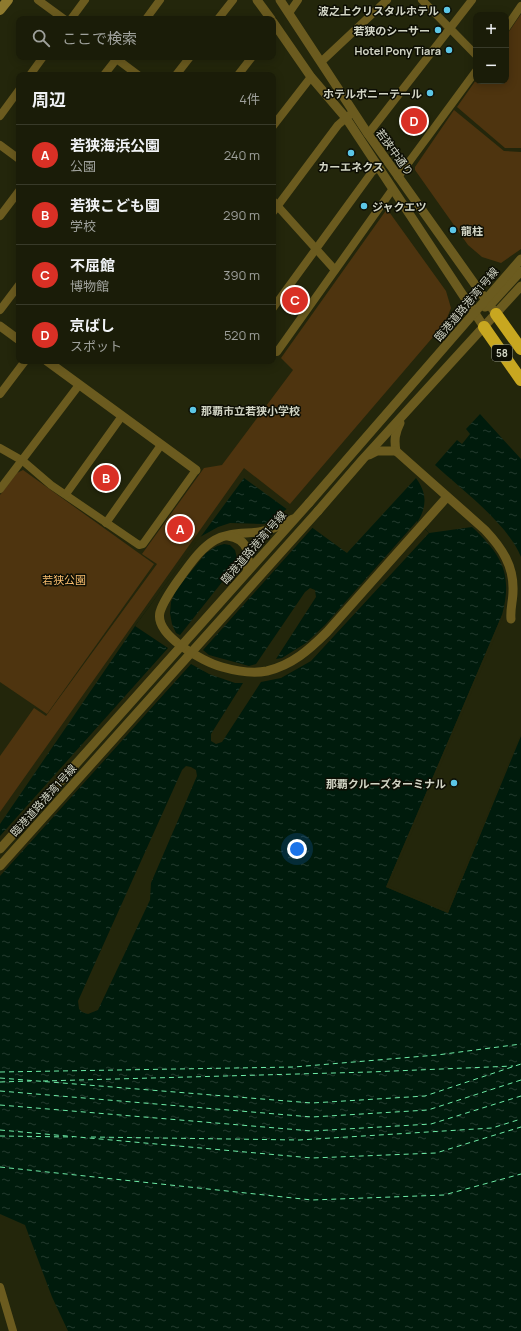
<!DOCTYPE html>
<html lang="ja">
<meta charset="utf-8">
<style>
:root{--surface:#1a1c08;--page:#272916;--text:#f1f3f6;--muted:#9fa19c;--line:#383a29;--accent:#d93025}
body{margin:0;font-family:Manrope,"Noto Sans JP",sans-serif;background:var(--page);color:var(--text)}
.controls{position:absolute;right:12px;top:12px;display:grid;overflow:hidden;border-radius:8px;box-shadow:0 2px 10px #0003}
.controls button{width:36px;height:36px;display:grid;place-items:center;padding:0;border:0;border-bottom:1px solid var(--line);background:var(--surface);color:var(--text);font:20px sans-serif}
.you{position:absolute;left:297px;top:849px;width:14px;height:14px;margin:-10px;border:3px solid #fff;border-radius:50%;background:#1a73e8;box-shadow:0 0 0 6px #1a73e833}
.badge{display:grid;place-items:center;width:26px;height:26px;border-radius:50%;background:var(--accent);color:#fff;font-size:13px;font-weight:700}
.pin{position:absolute;translate:-50% -50%;border:2px solid #fff;box-shadow:0 1px 4px #0006}
.list{margin:0;padding:0;list-style:none}
h2{display:flex;justify-content:space-between;align-items:center;height:52px;margin:0;padding:0 16px;font-size:17px}
h2 small{font-size:13px;font-weight:400;color:var(--muted)}
.list li{display:grid;grid-template-columns:26px 1fr auto;gap:12px;align-items:center;box-sizing:border-box;height:60px;padding:0 16px;border-top:1px solid var(--line)}
.list b{display:block;font-size:15px;white-space:nowrap}
.list p{margin:0;font-size:13px;white-space:nowrap;color:var(--muted)}
.list em{font-size:13px;font-style:normal;color:var(--muted)}
.icon{flex:none;width:22px;height:22px;fill:none;stroke:currentColor;stroke-width:2;stroke-linecap:round;stroke-linejoin:round}
.map{position:relative;flex:none;width:521px;height:1331px;overflow:hidden}
.search{position:absolute;background:var(--surface);box-shadow:0 2px 10px #0003;left:16px;top:16px;width:260px;height:44px;display:flex;align-items:center;gap:10px;box-sizing:border-box;padding:0 14px;border-radius:8px;color:var(--muted);font-size:15px}
.panel{position:absolute;background:var(--surface);box-shadow:0 2px 10px #0003;left:16px;top:72px;width:260px;height:292px;border-radius:8px}
.map>svg:first-child{display:block}
.park{fill:#4e340f}
.water{fill:url(#water-ripples)}
.pier{fill:#23260b;fill-rule:evenodd}
.lines{fill:none;stroke-linecap:round;stroke-linejoin:round}
.ferry{stroke:#6eeca7;stroke-width:1;stroke-dasharray:5 4;stroke-linecap:butt}
.minor{stroke:#6b5b1f;stroke-width:8}
.tertiary{stroke:#6b5b1f;stroke-width:9}
.secondary{stroke:#8e7a2e;stroke-width:10}
.motorway{stroke:#c8a720;stroke-width:12}
.tertiary-bridge{stroke:#6b5b1f;stroke-width:9}
.poi-dot{fill:#5cc7e7;stroke:#0d0e04;stroke-width:1.5}
.labels{text-anchor:middle;dominant-baseline:central;stroke-width:3;stroke-linejoin:round;paint-order:stroke}
.shield{fill:#0d0e04;stroke:#97998b;stroke-width:1}
.shield-label{font-size:10px;font-weight:bold;fill:#d2d5c5}
.poi-label{font-size:11px;font-weight:bold;fill:#d2d5c5;stroke:#0d0e04;text-anchor:end}
.street-label{font-size:11px;fill:#d2d5c5;stroke:#0d0e04}
.park-label{font-size:11px;fill:#fbbf6f;stroke:#0d0e04}
</style>
<div class="map">
<svg width="521" height="1331" viewBox="0 0 521 1331">
<defs>
<pattern id="water-ripples" width="26" height="14" patternUnits="userSpaceOnUse"><rect width="26" height="14" fill="#001b0c"/><path d="M2 4q2-2 4 0t4 0M15 11q2-2 4 0t4 0" fill="none" stroke="#243b2e"/></pattern>
</defs>
<rect width="100%" height="100%" fill="#23260b"/>
<g class="park">
<polygon points="521,14 521,148 505,148 457,107 476,80 506,81 506,36"/>
<polygon points="454,110 504,151 521,152 521,249 501,263 482,257 468,245 415,170 415,167"/>
<polygon points="387,209 446,291 451,308 445,323 290,504 244,468 0,812 0,756 34,708 46,716 157,564 142,554 204,468 222,465 293,370 281,358"/>
<polygon points="23,470 154,564 47,714 0,682 0,495 17,473"/>
</g>
<g class="water">
<path d="M 480,414 L 521,459 L 521,557 C 508,524 462,490 435,465 L 457,440 L 462,444 L 470,434 L 466,429 Z"/>
<path d="M 244,478 L 347,553 L 416,478 C 427,493 427,506 418,521 L 429,533 L 472,527 C 502,555 513,574 502,615 L 386,887 L 448,913 L 521,736 L 521,1331 L 68,1331 L 52,1297 L 25,1225 L 0,1214 L 0,824 L 135,626 Z"/>
</g>
<g class="pier">
<path d="M 288,508 L 314,526 L 203,650 L 209,655 L 249,666 L 256,664 L 305,592 L 310,588 L 315,590 L 316,597 L 276,659 L 282,658 L 306,643 L 325,625 L 417,521 L 429,533 L 311,661 L 281,678 L 261,682 L 222,742 L 216,744 L 211,741 L 211,734 L 243,683 L 235,683 L 209,674 L 191,664 L 0,876 L 0,836 L 168,648 L 135,626 L 200,537 L 218,527 L 230,523 L 264,524 L 275,518 ZM 224,544 L 230,545 L 235,550 L 238,562 L 180,635 L 176,633 L 172,624 L 170,613 L 171,602 L 176,590 L 206,553 L 217,546 Z"/>
<polygon points="502,615 504,616 389,886 447,910 521,734 448,913 386,887"/>
<polygon points="186,766 191,767 196,770 197,776 151,883 150,900 98,1010 88,1014 82,1012 79,1009 78,1001 182,770"/>
</g>
<g class="lines">
<g class="ferry">
<polyline points="0,1072 294,1067 437,1055 521,1044"/>
<polyline points="0,1078 312,1103 425,1096 521,1064"/>
<polyline points="43,1081 370,1072 513,1066"/>
<polyline points="0,1082 31,1081"/>
<polyline points="0,1091 312,1117 428,1110 521,1080"/>
<polyline points="0,1105 312,1131 431,1124 521,1096"/>
<polyline points="0,1130 312,1158 436,1153 521,1127"/>
<polyline points="0,1136 73,1137"/>
<polyline points="91,1137 299,1140 492,1128 521,1119"/>
<polyline points="0,1167 312,1200 444,1195 521,1174"/>
</g>
<g class="minor">
<polyline points="38,0 64,19"/>
<polyline points="422,0 476,55"/>
<polyline points="289,13 298,0"/>
<polyline points="71,19 85,0"/>
<polyline points="146,19 160,0"/>
<polyline points="218,19 233,0"/>
<polyline points="506,28 521,6"/>
<polyline points="114,57 138,75"/>
<polyline points="321,62 387,0"/>
<polyline points="30,75 43,57"/>
<polyline points="104,75 118,57"/>
<polyline points="176,75 190,57"/>
<polyline points="238,75 252,57"/>
<polyline points="0,116 19,90"/>
<polyline points="273,126 311,77"/>
<polyline points="368,134 472,0"/>
<polyline points="0,145 19,159"/>
<polyline points="398,177 476,71"/>
<polyline points="273,201 335,270"/>
<polyline points="273,212 338,125 353,112"/>
<polyline points="0,216 19,191"/>
<polyline points="273,308 372,172 378,167"/>
<polyline points="0,310 19,285"/>
<polyline points="273,350 277,352 392,190"/>
<polyline points="0,394 25,361"/>
<polyline points="0,448 23,461 51,485 139,545 143,544 196,470"/>
<polyline points="0,489 79,385"/>
<polyline points="66,494 122,416"/>
<polyline points="106,523 161,445"/>
<polyline points="0,1287 13,1331"/>
</g>
<g class="tertiary">
<polyline points="257,0 271,19"/>
<polyline points="280,0 368,134 496,314"/>
<polyline points="273,22 311,77 346,118 484,327"/>
<polyline points="485,307 490,305 521,271"/>
<polyline points="0,326 19,340"/>
<polyline points="47,361 196,470"/>
<path d="M 400,423 C 395,433 394,440 396,451 L 485,530 C 502,548 514,566 513,591 C 513,601 510,609 511,619"/>
<polyline points="369,455 377,451 396,451"/>
<polyline points="309,503 521,259"/>
<polyline points="318,511 363,459 521,286"/>
<path d="M 293,519 C 282,525 272,530 259,532 C 244,534 229,532 215,540 C 201,548 191,563 182,575 C 174,586 164,599 160,612 C 154,635 203,662 222,667 C 236,671 252,674 267,671 C 292,665 309,650 327,632 L 447,497"/>
<path d="M 228,536 C 249,539 250,555 247,572"/>
</g>
<polyline class="secondary" points="0,10 8,0"/>
<g class="motorway">
<polyline points="496,314 521,349"/>
<polyline points="484,327 521,380"/>
</g>
<g class="tertiary-bridge">
<polyline points="0,849 309,503"/>
<polyline points="0,866 318,511"/>
</g>
</g>
<g class="poi-dot">
<circle cx="447" cy="10" r="4"/>
<circle cx="438" cy="30" r="4"/>
<circle cx="449" cy="50" r="4"/>
<circle cx="430" cy="93" r="4"/>
<circle cx="351" cy="153" r="4"/>
<circle cx="364" cy="206" r="4"/>
<circle cx="453" cy="230" r="4"/>
<circle cx="193" cy="410" r="4"/>
<circle cx="454" cy="783" r="4"/>
</g>
<g class="labels">
<rect class="shield" x="492" y="345" width="20" height="16" rx="3"/>
<g class="shield-label">
<text x="502" y="353">58</text>
</g>
<g class="poi-label">
<text x="439" y="10">波之上クリスタルホテル</text>
<text x="430" y="30">若狭のシーサー</text>
<text x="441" y="50">Hotel Pony Tiara</text>
<text x="422" y="93">ホテルポニーテール</text>
<text x="351" y="166" text-anchor="middle">カーエネクス</text>
<text x="372" y="206" text-anchor="start">ジャクエツ</text>
<text x="461" y="230" text-anchor="start">龍柱</text>
<text x="201" y="410" text-anchor="start">那覇市立若狭小学校</text>
<text x="446" y="783">那覇クルーズターミナル</text>
</g>
<g class="street-label">
<text transform="translate(395 152) rotate(54)">若狭中通り</text>
<text transform="translate(466 304) rotate(-50)">臨港道路港湾1号線</text>
<text transform="translate(253 547) rotate(-49)">臨港道路港湾1号線</text>
<text transform="translate(43 800) rotate(-48)">臨港道路港湾1号線</text>
</g>
<g class="park-label">
<text x="64" y="579">若狭公園</text>
</g>
</g>
</svg>
<div class="controls">
<button>+</button>
<button>−</button>
</div>
<div class="you"></div>
<div class="pin badge" style="left:180px;top:529px">A</div>
<div class="pin badge" style="left:106px;top:478px">B</div>
<div class="pin badge" style="left:295px;top:300px">C</div>
<div class="pin badge" style="left:414px;top:121px">D</div>
<div class="search"><svg class="icon" aria-label="search" viewBox="0 0 24 24"><circle cx="10" cy="10" r="6"/><path d="M15 15l6 6"/></svg>ここで検索</div>
<section class="panel">
<h2>周辺<small>4件</small></h2>
<ul class="list">
<li><span class="badge">A</span><div><b>若狭海浜公園</b><p>公園</p></div><em>240 m</em></li>
<li><span class="badge">B</span><div><b>若狭こども園</b><p>学校</p></div><em>290 m</em></li>
<li><span class="badge">C</span><div><b>不屈館</b><p>博物館</p></div><em>390 m</em></li>
<li><span class="badge">D</span><div><b>京ばし</b><p>スポット</p></div><em>520 m</em></li>
</ul>
</section>
</div>
